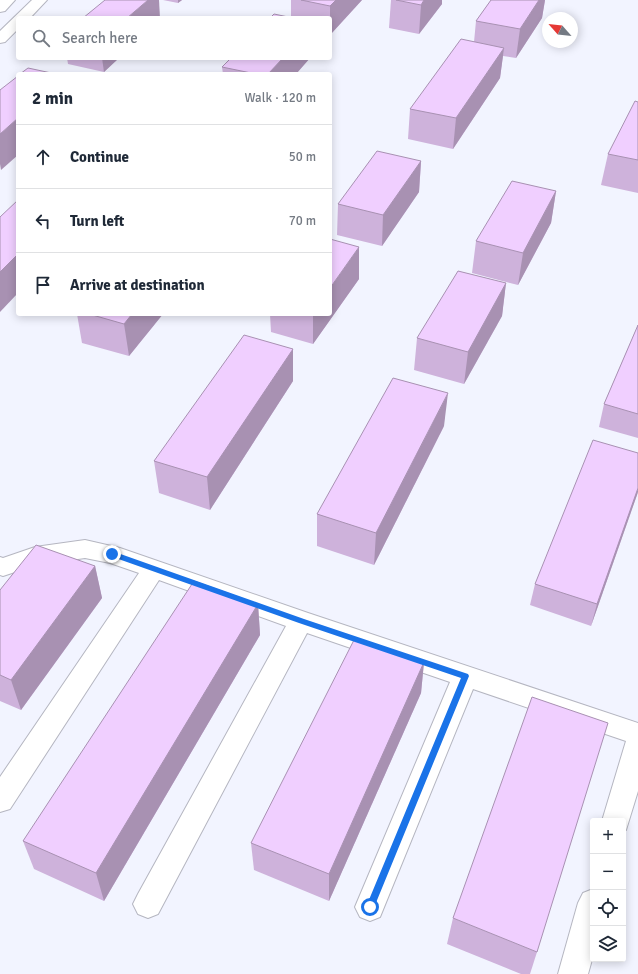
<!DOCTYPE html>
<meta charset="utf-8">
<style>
:root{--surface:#fff;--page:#f2f2f3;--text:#1f2937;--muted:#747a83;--line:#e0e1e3}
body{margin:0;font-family:Signika,sans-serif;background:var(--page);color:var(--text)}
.controls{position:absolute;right:12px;bottom:12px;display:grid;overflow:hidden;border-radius:4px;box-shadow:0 2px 10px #0003}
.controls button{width:36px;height:36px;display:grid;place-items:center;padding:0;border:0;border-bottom:1px solid var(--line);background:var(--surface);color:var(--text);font:20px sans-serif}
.compass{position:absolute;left:542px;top:12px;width:36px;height:36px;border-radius:50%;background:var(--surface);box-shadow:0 2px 10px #0003;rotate:297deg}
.stop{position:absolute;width:12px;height:12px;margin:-9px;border:3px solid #1a73e8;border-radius:50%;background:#fff}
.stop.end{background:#1a73e8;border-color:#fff;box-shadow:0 1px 4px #0008}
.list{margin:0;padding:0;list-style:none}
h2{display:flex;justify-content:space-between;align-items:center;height:52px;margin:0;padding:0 16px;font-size:17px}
h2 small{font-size:13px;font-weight:400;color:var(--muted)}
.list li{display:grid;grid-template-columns:26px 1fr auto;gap:12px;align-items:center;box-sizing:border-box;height:64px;padding:0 16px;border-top:1px solid var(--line)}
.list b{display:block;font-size:15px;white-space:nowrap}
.list em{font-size:13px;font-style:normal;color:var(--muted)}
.icon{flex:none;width:22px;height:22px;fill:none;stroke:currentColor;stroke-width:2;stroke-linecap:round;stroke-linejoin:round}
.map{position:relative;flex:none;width:638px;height:974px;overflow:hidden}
.search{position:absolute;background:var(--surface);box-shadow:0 2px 10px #0003;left:16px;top:16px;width:316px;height:44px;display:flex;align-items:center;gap:10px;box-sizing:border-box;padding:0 14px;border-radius:4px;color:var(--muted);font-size:15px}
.panel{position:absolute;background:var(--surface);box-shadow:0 2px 10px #0003;left:16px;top:72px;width:316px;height:244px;border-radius:4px}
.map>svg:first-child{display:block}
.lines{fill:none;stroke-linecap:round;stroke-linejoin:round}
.minor-casing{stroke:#b5b6c1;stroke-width:2}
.major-casing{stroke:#b5b6c1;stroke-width:2}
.minor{fill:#fff;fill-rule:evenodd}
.major{fill:#fff;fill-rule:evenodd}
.wall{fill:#ceb2db}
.shaded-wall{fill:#a891b2}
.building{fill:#f0cfff;stroke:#a891b2}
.route{fill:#1a73e8}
</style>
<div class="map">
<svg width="638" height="974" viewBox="0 0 638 974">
<rect width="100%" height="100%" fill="#f2f4ff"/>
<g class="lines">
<g class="minor-casing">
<g id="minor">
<polygon points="85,540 120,548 308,613 638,723 638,791 626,830 623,831 623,821 602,821 626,741 473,689 380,917 370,921 360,917 355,907 450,682 307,633 158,914 148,918 138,914 133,904 138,894 286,626 159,580 10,809 0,812 0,777 139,573 110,563 85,558 36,565 3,576 0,575 0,557 3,558 35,547"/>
<polygon points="593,889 593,956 588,974 558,974 578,903 583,893"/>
</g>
</g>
<g class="major-casing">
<g id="major">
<polygon points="0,0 15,0 5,11 0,12"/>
<polygon points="32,0 47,0 30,18 18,18 18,29 5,42 0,43 0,31"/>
</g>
</g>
<use href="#minor" class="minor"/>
<use href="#major" class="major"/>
</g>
<g class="wall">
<polygon points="163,0 182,0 178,3"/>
<polygon points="291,0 362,0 330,35 330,18 270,18 291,18"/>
<polygon points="391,0 442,0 442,4 419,34 389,28"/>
<polygon points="491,0 545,0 542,18 516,58 503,56 500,78 453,149 408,139 410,109 474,42 476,21"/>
<polygon points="67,58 119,58 104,72 68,64"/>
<polygon points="231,58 310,58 296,74 223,74 222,67"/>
<polygon points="638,102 638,193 601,185 608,154"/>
<polygon points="421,161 419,192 382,246 337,235 338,204"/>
<polygon points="556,191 551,223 518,285 472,273 476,241"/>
<polygon points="359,247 359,279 313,344 271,332 270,314 330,314"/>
<polygon points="506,283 502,316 464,384 414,370 417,338"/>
<polygon points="77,314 163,314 129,356 82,343"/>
<polygon points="638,325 638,438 599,427 604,404"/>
<polygon points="293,349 293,381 210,510 159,493 154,461"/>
<polygon points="444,426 374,565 317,546 317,514"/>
<polygon points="638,492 591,626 530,605 535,584"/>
<polygon points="95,566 102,598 21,710 0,701 0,590"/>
<polygon points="258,604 260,635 104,901 34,869 23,841"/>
<polygon points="424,662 421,693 329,901 254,870 251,843"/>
<polygon points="453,918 537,952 530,974 521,974 447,944"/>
</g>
<g class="shaded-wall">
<polygon points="148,0 159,0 160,18 127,18"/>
<polygon points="178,0 182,0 178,3"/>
<polygon points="336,0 362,0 330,35 330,6"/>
<polygon points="424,0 442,0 442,4 419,34 421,5"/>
<polygon points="539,0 545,0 542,18 516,58 520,29"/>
<polygon points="504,48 500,78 453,149 456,118"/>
<polygon points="102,58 119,58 104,72"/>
<polygon points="283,58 310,58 296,74 268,74"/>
<polygon points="18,118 18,155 1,170 0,164 0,134"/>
<polygon points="421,161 419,192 382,246 383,215"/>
<polygon points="556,191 551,223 518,285 523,253"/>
<polygon points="359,247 359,279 313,344 313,314 330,314 330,288"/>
<polygon points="18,254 18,293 0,312 0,272"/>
<polygon points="506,283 502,316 464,384 468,352"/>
<polygon points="132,314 163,314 129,356 124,324"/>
<polygon points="293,349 293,381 210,510 207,477"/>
<polygon points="448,393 444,426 374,565 376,533"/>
<polygon points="638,488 638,492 591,626 597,604"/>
<polygon points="95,566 102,598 21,710 11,680"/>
<polygon points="258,604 260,635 104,901 96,873"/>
<polygon points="424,662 421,693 329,901 329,874"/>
</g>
<g class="building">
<polygon points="105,0 148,0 127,18 83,18"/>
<polygon points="301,0 336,0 330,6"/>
<polygon points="396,0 424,0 421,5"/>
<polygon points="491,0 539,0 520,29 476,21"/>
<polygon points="274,14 293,18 270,18"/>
<polygon points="461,39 504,48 456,118 410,109"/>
<polygon points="231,58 283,58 268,74 256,74 222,67"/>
<polygon points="28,68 56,74 20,74"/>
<polygon points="18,76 18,118 0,134 0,90"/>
<polygon points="635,101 638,102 638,160 608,154"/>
<polygon points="377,151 421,161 383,215 338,204"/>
<polygon points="512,181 556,191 523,253 476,241"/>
<polygon points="18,200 18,254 0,272 0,217"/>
<polygon points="330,239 359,247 330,288"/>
<polygon points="458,271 506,283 468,352 417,338"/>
<polygon points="89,314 132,314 124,324"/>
<polygon points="638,325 638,414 604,404"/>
<polygon points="244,335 293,349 207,477 154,461"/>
<polygon points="393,378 448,393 376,533 317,514"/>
<polygon points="593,440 638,453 638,488 597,604 535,584"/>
<polygon points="36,545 95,566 11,680 0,675 0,590"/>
<polygon points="194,581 258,604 96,873 23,841"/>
<polygon points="355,638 424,662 329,874 251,843"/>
<polygon points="532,697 608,723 537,952 453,918"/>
</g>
<polygon class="route" points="112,551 304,619 468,674 469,676 373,910 370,911 367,910 366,907 461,678 299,623 110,556 109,554"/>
</svg>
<div class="controls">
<button>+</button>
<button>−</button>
<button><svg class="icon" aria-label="locate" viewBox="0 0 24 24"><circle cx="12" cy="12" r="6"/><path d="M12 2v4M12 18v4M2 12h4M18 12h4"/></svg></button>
<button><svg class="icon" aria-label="layers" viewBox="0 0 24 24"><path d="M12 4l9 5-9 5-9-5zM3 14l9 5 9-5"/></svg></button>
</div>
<svg class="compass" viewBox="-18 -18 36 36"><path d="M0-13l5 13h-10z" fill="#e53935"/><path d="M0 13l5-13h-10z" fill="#747a83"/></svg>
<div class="stop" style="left:370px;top:907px"></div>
<div class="stop end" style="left:112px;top:554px"></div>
<div class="search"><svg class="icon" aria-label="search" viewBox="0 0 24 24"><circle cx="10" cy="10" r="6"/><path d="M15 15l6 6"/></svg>Search here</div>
<section class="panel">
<h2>2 min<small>Walk · 120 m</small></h2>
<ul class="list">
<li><svg class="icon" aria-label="ahead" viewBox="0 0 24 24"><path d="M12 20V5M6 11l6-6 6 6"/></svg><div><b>Continue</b></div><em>50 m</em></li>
<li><svg class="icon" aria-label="left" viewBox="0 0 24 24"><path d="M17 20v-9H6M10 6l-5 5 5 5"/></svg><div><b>Turn left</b></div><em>70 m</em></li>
<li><svg class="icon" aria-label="arrive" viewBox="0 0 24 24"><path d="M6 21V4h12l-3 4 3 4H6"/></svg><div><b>Arrive at destination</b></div></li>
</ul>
</section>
</div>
